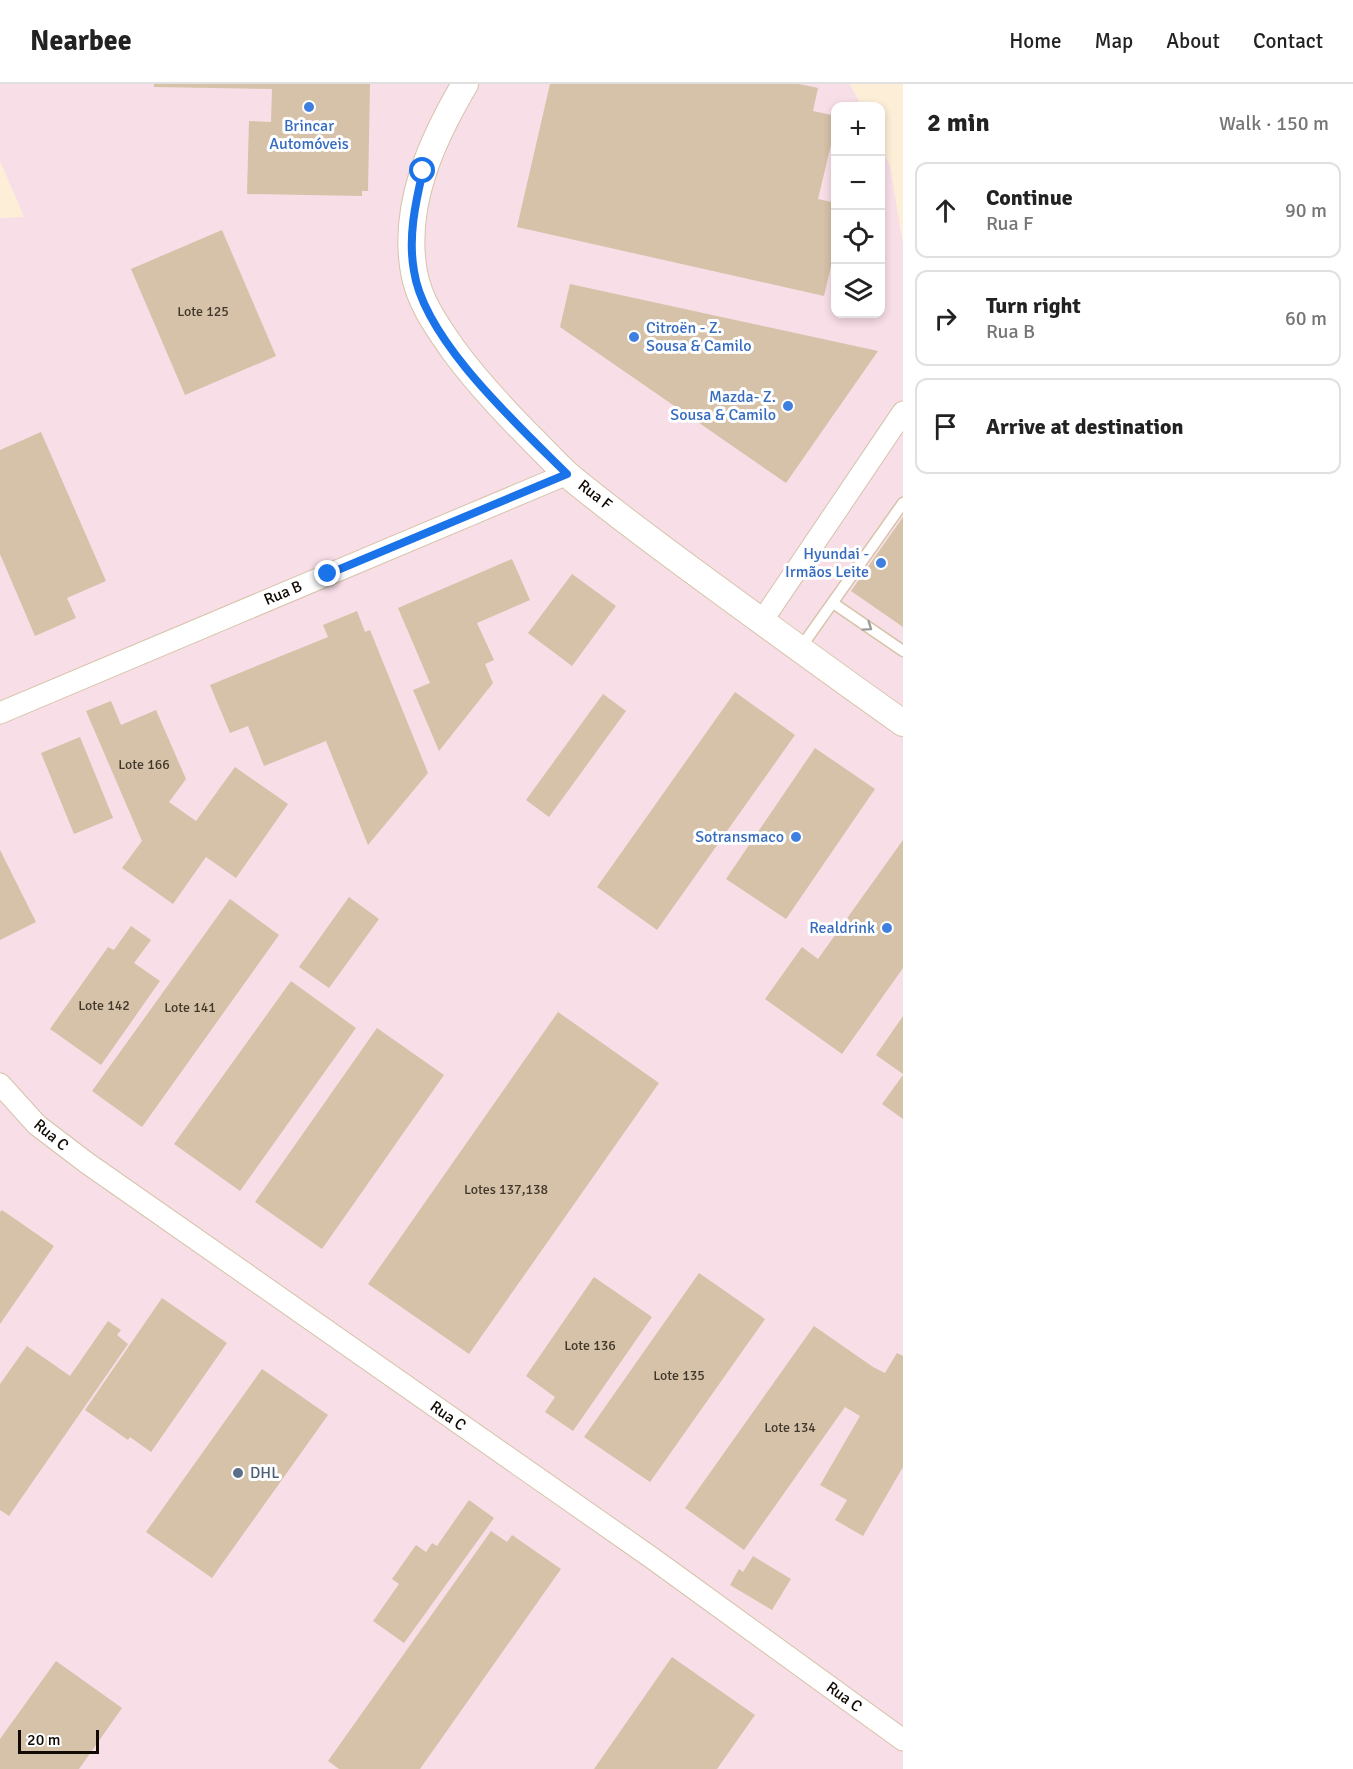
<!DOCTYPE html>
<meta charset="utf-8">
<style>
:root{--surface:#fff;--page:#f2f2f2;--text:#222;--muted:#767676;--line:#e0e0e0}
body{margin:0;font-family:Signika,sans-serif;background:var(--page);color:var(--text)}
.controls{position:absolute;right:18px;top:18px;display:grid;overflow:hidden;border-radius:12px;box-shadow:0 3px 9px #0003}
.controls button{width:54px;height:54px;display:grid;place-items:center;padding:0;border:0;border-bottom:2px solid var(--line);background:var(--surface);color:var(--text);font:30px sans-serif}
.scale{position:absolute;left:18px;bottom:15px;width:81px;box-sizing:border-box;padding-left:6px;border:3px solid #100a03;border-top:0;font-size:16px;line-height:21px;white-space:nowrap;color:#100a03;-webkit-text-stroke:4px #fff;paint-order:stroke}
.stop{position:absolute;width:18px;height:18px;margin:-14px;border:4px solid #1a73e8;border-radius:50%;background:#fff}
.stop.end{background:#1a73e8;border-color:#fff;box-shadow:0 2px 6px #0008}
.list{margin:0;padding:0;list-style:none}
h2{display:flex;justify-content:space-between;align-items:center;height:78px;margin:0;padding:0 24px;font-size:26px}
h2 small{font-size:20px;font-weight:400;color:var(--muted)}
.list li{display:grid;grid-template-columns:39px 1fr auto;gap:18px;align-items:center;box-sizing:border-box;height:96px;margin:0 12px 12px;padding:0 12px;border:2px solid var(--line);border-radius:12px}
.list b{display:block;font-size:22px;white-space:nowrap}
.list p{margin:0;font-size:20px;white-space:nowrap;color:var(--muted)}
.list em{font-size:20px;font-style:normal;color:var(--muted)}
.icon{flex:none;width:33px;height:33px;fill:none;stroke:currentColor;stroke-width:2;stroke-linecap:round;stroke-linejoin:round}
.map{position:relative;flex:none;width:903px;height:1685px;overflow:hidden}
header{display:flex;align-items:center;gap:36px;box-sizing:border-box;height:84px;padding:0 30px;background:var(--surface);border-bottom:2px solid var(--line)}
header strong{font-size:28px}
nav{display:flex;gap:33px;margin-inline-start:auto;font-size:21px}
main{display:flex}
aside{flex:1;background:var(--surface)}
.map>svg:first-child{display:block}
.industrial{fill:#f8dee7}
.building{fill:#d5c2a8}
.lines{fill:none;stroke-linecap:round;stroke-linejoin:round}
.service-casing{stroke:#d6c3a9;stroke-width:13}
.minor-casing{stroke:#d6c3a9;stroke-width:23}
.tertiary-casing{stroke:#d6c3a9;stroke-width:28}
.service{stroke:#fff;stroke-width:10}
.minor{stroke:#fff;stroke-width:21}
.tertiary{stroke:#fff;stroke-width:26}
.oneway{stroke:#9f9d9a}
.route{stroke:#1a73e8;stroke-width:8}
.shop-dot{fill:#3f7fe0;stroke:#fff;stroke-width:2}
.service-dot{fill:#5c6f8a;stroke:#fff;stroke-width:2}
.labels{text-anchor:middle;dominant-baseline:central;stroke-width:6;stroke-linejoin:round;paint-order:stroke}
.number-label{font-size:14px;fill:#41382c}
.shop-label{font-size:16px;fill:#366cbe;stroke:#fff;text-anchor:end}
.street-label{font-size:16px;fill:#100a03;stroke:#fff}
.service-label{font-size:16px;fill:#4e5e75;stroke:#fff;text-anchor:start}
</style>
<header>
<strong>Nearbee</strong>
<nav><a>Home</a><a>Map</a><a>About</a><a>Contact</a></nav>
</header>
<main>
<div class="map">
<svg width="903" height="1685" viewBox="0 0 903 1685">
<rect width="100%" height="100%" fill="#fdeed8"/>
<polygon class="industrial" points="0,0 850,0 861,22 836,22 836,230 880,230 881,63 890,82 903,161 903,1685 0,1685 0,134 24,133 0,77"/>
<g class="building">
<polygon points="154,0 370,0 368,107 362,107 362,112 247,110 249,37 271,38 272,5 154,3"/>
<polygon points="550,0 799,0 818,4 813,27 836,32 836,40 818,115 836,119 836,161 824,212 517,143"/>
<polygon points="222,146 276,272 185,311 131,185"/>
<polygon points="570,200 878,267 786,399 560,243"/>
<polygon points="41,348 106,497 67,514 76,534 35,552 0,470 0,366"/>
<polygon points="903,433 903,543 851,507"/>
<polygon points="512,475 530,516 477,539 494,576 485,580 493,599 439,667 413,606 430,599 398,524"/>
<polygon points="572,490 616,522 572,582 528,549"/>
<polygon points="357,527 365,548 370,546 428,689 368,761 326,657 264,682 248,642 230,649 210,601 328,553 323,541"/>
<polygon points="735,608 795,651 657,846 597,803"/>
<polygon points="603,610 626,627 549,733 526,716"/>
<polygon points="111,617 121,641 156,626 186,695 169,718 196,737 235,683 288,720 236,794 206,773 173,820 122,784 142,757 86,627"/>
<polygon points="80,653 113,734 74,750 41,669"/>
<polygon points="815,664 875,705 786,835 726,795"/>
<polygon points="903,756 903,884 842,970 765,915 802,863 818,875"/>
<polygon points="0,766 36,838 0,856"/>
<polygon points="349,813 379,835 329,904 299,883"/>
<polygon points="230,815 279,851 142,1043 92,1007"/>
<polygon points="131,842 151,856 134,879 160,897 101,981 50,945 108,863 114,866"/>
<polygon points="291,897 356,944 240,1107 174,1060"/>
<polygon points="558,928 659,999 469,1270 368,1200"/>
<polygon points="903,932 903,990 876,971"/>
<polygon points="377,944 444,991 322,1165 255,1118"/>
<polygon points="903,991 903,1035 882,1020"/>
<polygon points="2,1126 54,1162 0,1240 0,1128"/>
<polygon points="699,1189 765,1235 650,1398 584,1353"/>
<polygon points="594,1193 652,1233 573,1347 545,1328 555,1313 526,1292"/>
<polygon points="162,1214 227,1259 151,1368 130,1353 128,1356 85,1326"/>
<polygon points="108,1237 121,1246 117,1251 128,1260 9,1432 0,1426 0,1300 27,1262 70,1292"/>
<polygon points="814,1242 873,1283 885,1289 897,1269 903,1272 903,1383 863,1452 835,1436 847,1416 820,1401 860,1332 845,1323 744,1466 685,1424"/>
<polygon points="262,1285 328,1331 212,1494 146,1448"/>
<polygon points="469,1416 494,1434 404,1559 373,1537 399,1500 392,1495 416,1461 426,1468 432,1459 437,1462"/>
<polygon points="491,1447 507,1458 512,1451 561,1485 420,1685 339,1685 328,1677"/>
<polygon points="753,1472 791,1495 772,1526 730,1501 739,1485 743,1488"/>
<polygon points="672,1573 755,1631 717,1685 594,1685"/>
<polygon points="56,1577 122,1624 79,1685 0,1685 0,1655"/>
</g>
<g class="lines">
<g class="service-casing">
<g id="service">
<polyline points="833,519 903,567"/>
<polyline points="799,566 903,419"/>
</g>
</g>
<g class="minor-casing">
<g id="minor">
<polyline points="762,537 903,328"/>
<polyline points="0,629 567,390"/>
<polyline points="0,1000 37,1041 87,1079 652,1474 903,1656"/>
</g>
</g>
<g class="tertiary-casing">
<path id="tertiary" d="M 465,0 C 432,56 402,121 414,188 C 419,217 436,241 452,264 C 476,297 504,327 533,356 C 544,367 556,380 568,391 C 621,435 678,476 734,517 C 790,558 846,599 903,639"/>
</g>
<use href="#service" class="service"/>
<use href="#minor" class="minor"/>
<use href="#tertiary" class="tertiary"/>
</g>
<defs><path id="oneway-chevron" d="M-2-3.5L2.5 0L-2 3.5" fill="none" stroke-width="1.6" stroke-linecap="round" stroke-linejoin="round" transform="scale(1.5)"/></defs>
<use class="oneway" href="#oneway-chevron" transform="translate(868 543) rotate(35)"/>
<g class="lines">
<path class="route" d="M 328,490 L 567,390 C 519,342 424,256 414,187 C 408,154 415,120 423,87"/>
</g>
<g class="shop-dot">
<circle cx="309" cy="23" r="6"/>
<circle cx="634" cy="253" r="6"/>
<circle cx="788" cy="322" r="6"/>
<circle cx="881" cy="479" r="6"/>
<circle cx="796" cy="753" r="6"/>
<circle cx="887" cy="844" r="6"/>
</g>
<circle class="service-dot" cx="238" cy="1389" r="6"/>
<g class="labels">
<g class="number-label">
<text x="203" y="227">Lote 125</text>
<text x="144" y="680">Lote 166</text>
<text x="104" y="921">Lote 142</text>
<text x="190" y="923">Lote 141</text>
<text x="506" y="1105">Lotes 137,138</text>
<text x="590" y="1261">Lote 136</text>
<text x="679" y="1291">Lote 135</text>
<text x="790" y="1343">Lote 134</text>
</g>
<g class="shop-label">
<text x="309" y="42" text-anchor="middle">Brincar<tspan x="309" dy="18">Automóveis</tspan></text>
<text x="646" y="244" text-anchor="start">Citroën - Z.<tspan x="646" dy="18">Sousa &amp; Camilo</tspan></text>
<text x="776" y="313">Mazda- Z.<tspan x="776" dy="18">Sousa &amp; Camilo</tspan></text>
<text x="869" y="470">Hyundai -<tspan x="869" dy="18">Irmãos Leite</tspan></text>
<text x="784" y="753">Sotransmaco</text>
<text x="875" y="844">Realdrink</text>
</g>
<g class="street-label">
<text transform="translate(595 411) rotate(38)">Rua F</text>
<text transform="translate(283 509) rotate(-23)">Rua B</text>
<text transform="translate(51 1051) rotate(40)">Rua C</text>
<text transform="translate(448 1332) rotate(35)">Rua C</text>
<text transform="translate(844 1613) rotate(36)">Rua C</text>
</g>
<g class="service-label">
<text x="250" y="1389">DHL</text>
</g>
</g>
</svg>
<div class="controls">
<button>+</button>
<button>−</button>
<button><svg class="icon" aria-label="locate" viewBox="0 0 24 24"><circle cx="12" cy="12" r="6"/><path d="M12 2v4M12 18v4M2 12h4M18 12h4"/></svg></button>
<button><svg class="icon" aria-label="layers" viewBox="0 0 24 24"><path d="M12 4l9 5-9 5-9-5zM3 14l9 5 9-5"/></svg></button>
</div>
<div class="scale">20 m</div>
<div class="stop" style="left:423px;top:87px"></div>
<div class="stop end" style="left:328px;top:490px"></div>
</div>
<aside>
<h2>2 min<small>Walk · 150 m</small></h2>
<ul class="list">
<li><svg class="icon" aria-label="ahead" viewBox="0 0 24 24"><path d="M12 20V5M6 11l6-6 6 6"/></svg><div><b>Continue</b><p>Rua F</p></div><em>90 m</em></li>
<li><svg class="icon" aria-label="right" viewBox="0 0 24 24"><path d="M7 20v-9h11M14 6l5 5-5 5"/></svg><div><b>Turn right</b><p>Rua B</p></div><em>60 m</em></li>
<li><svg class="icon" aria-label="arrive" viewBox="0 0 24 24"><path d="M6 21V4h12l-3 4 3 4H6"/></svg><div><b>Arrive at destination</b></div></li>
</ul>
</aside>
</main>
